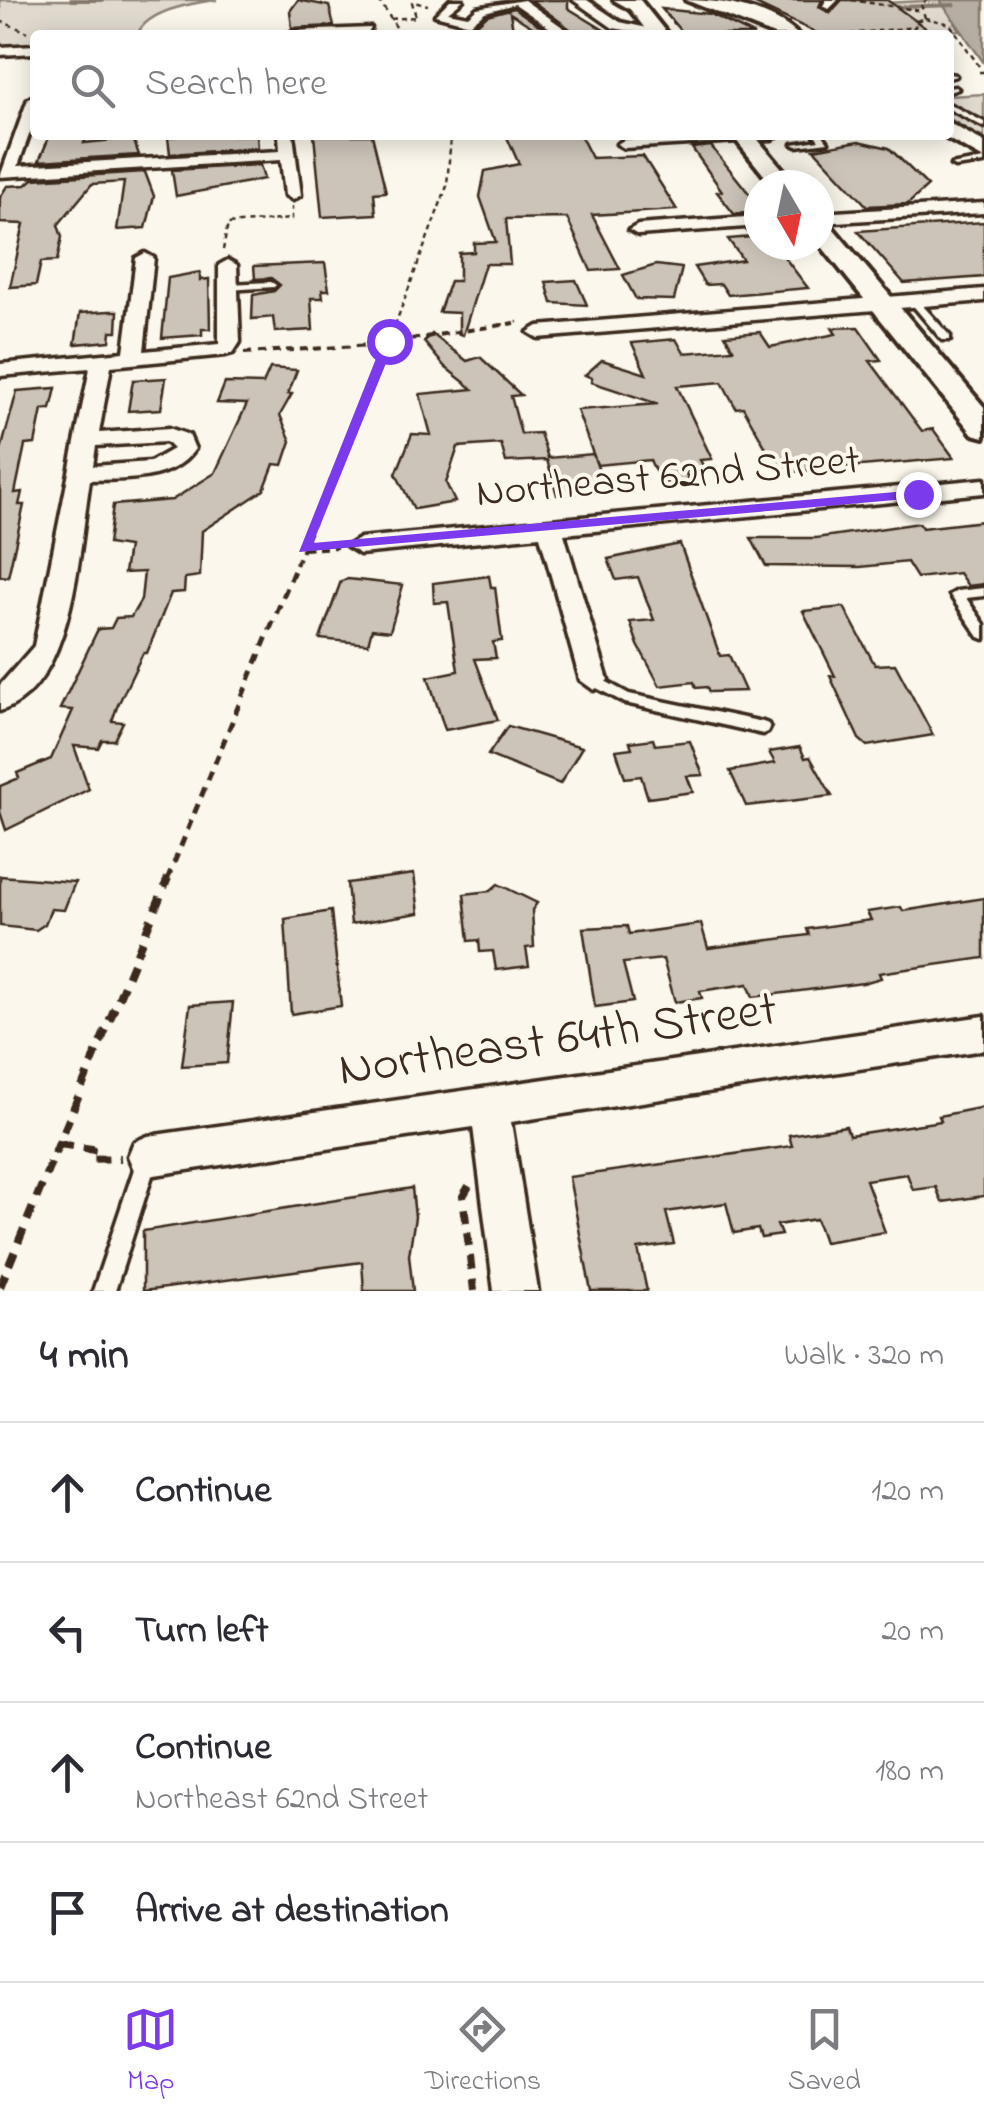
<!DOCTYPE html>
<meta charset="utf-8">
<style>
:root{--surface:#fff;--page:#f7f7f7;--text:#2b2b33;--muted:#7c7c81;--line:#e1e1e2;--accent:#7c3aed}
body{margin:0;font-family:"Indie Flower",sans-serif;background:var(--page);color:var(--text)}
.compass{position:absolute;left:744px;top:170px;width:90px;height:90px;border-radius:50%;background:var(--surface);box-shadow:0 5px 25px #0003;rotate:171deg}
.stop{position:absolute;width:30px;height:30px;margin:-22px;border:8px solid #7c3aed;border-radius:50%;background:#fff}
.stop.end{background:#7c3aed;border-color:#fff;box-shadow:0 2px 10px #0008}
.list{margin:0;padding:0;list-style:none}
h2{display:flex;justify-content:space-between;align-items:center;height:130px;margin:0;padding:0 40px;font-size:42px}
h2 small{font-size:32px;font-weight:400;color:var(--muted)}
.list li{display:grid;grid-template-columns:65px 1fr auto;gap:30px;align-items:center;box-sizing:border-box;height:140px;padding:0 40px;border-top:2px solid var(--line)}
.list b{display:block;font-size:38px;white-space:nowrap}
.list p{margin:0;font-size:32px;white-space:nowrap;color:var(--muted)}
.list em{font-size:32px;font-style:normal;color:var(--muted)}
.icon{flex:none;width:55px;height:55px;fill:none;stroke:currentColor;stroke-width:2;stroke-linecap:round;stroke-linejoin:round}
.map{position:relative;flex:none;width:984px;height:1291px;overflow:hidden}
.search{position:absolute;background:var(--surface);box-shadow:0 5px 25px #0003;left:30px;right:30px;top:30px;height:110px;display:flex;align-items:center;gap:25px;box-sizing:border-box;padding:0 35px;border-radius:10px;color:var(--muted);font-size:38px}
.sheet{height:690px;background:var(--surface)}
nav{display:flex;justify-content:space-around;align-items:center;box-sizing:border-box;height:140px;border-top:2px solid var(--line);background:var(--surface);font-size:28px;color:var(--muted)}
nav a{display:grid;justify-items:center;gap:5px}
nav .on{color:var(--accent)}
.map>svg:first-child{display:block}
.green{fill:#dfd9ce;stroke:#8d8276;stroke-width:2.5}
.water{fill:#b6aea2;stroke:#85796d;stroke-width:2.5}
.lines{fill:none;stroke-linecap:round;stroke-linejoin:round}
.stream{stroke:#85796d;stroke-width:4}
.building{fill:#ccc4b9;stroke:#3b2a1e;stroke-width:2.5}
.lane-casing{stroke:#3b2a1e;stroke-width:7}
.street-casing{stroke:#3b2a1e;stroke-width:7}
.secondary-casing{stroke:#3b2a1e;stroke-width:8}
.primary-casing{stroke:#3b2a1e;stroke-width:8}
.path-far3{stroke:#3b2a1e;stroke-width:2.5;stroke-dasharray:5 4;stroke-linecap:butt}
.path-far2{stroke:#3b2a1e;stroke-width:4;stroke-dasharray:8 6;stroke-linecap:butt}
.path-far1{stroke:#3b2a1e;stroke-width:5;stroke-dasharray:10 8;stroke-linecap:butt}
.path{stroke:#3b2a1e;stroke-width:8;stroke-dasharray:14 10;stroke-linecap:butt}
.lane{fill:#fbf7ec;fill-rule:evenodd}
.street{fill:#fbf7ec;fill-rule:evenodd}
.secondary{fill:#fbf7ec;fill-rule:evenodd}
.primary{fill:#fbf7ec;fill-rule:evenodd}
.route{fill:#7c3aed}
.labels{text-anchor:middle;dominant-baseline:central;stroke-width:8;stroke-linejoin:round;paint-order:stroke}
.street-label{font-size:42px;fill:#3b2a1e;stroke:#fbf7ec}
.near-street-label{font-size:50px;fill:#3b2a1e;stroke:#fbf7ec}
</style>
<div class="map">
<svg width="984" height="1291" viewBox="0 0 984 1291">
<rect width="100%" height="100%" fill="#fbf7ec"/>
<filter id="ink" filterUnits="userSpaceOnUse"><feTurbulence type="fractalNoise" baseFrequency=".01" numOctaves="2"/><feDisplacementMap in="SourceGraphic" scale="20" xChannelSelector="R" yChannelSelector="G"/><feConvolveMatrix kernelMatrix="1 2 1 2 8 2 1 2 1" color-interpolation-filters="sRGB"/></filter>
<g filter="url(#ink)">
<g class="green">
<path d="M 0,0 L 217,0 C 192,3 147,10 137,35 L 35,35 L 35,44 L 0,46 Z"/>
<polygon points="940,0 960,30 875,34 867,4"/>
<polygon points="984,94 984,140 949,118 949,96"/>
</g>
<polygon class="water" points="940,0 984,0 984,63"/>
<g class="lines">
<g class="stream">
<polyline points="71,0 102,0"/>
<polyline points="869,0 898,7 954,5"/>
</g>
</g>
<g class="building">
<polygon points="298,0 329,6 334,26 292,28 290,11"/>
<polygon points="531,0 568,0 568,8 612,35 578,35"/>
<polygon points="747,0 822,0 819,7 830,13 842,0 887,0 935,35 819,34"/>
<polygon points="514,8 553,35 545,35 510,13 514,34 477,32 477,24 487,15"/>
<polygon points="662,9 710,14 754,35 684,35"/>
<polygon points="50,135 87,135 84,143 133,138 139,155 39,161"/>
<polygon points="186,135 257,135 258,148 170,154 168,137"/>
<polygon points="314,135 372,135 386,192 374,193 376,214 322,217"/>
<polygon points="506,135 580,135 592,158 643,156 677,210 592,215 620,269 591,271 567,218 506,219 510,264 485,264 463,335 459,334 459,313 439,312 450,281 459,281 459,253 474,252 474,243 496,242 480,197 485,171 519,164"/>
<polygon points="859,141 889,148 928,186 908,204 867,206 814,149"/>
<polygon points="711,146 759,206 759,212 734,214 717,192 722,191 692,148"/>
<polygon points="260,165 264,179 176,196 172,170"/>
<polygon points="145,172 154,196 146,228 117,230 124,182 92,184 58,225 62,237 57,261 41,262 36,285 10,287 24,224 0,223 0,197 7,186 26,185 33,179"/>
<polygon points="984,222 984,277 904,283 858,231"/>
<polygon points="759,230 759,245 775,245 808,288 728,295 721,284 705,285 694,267 743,260 728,239 752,237 747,231"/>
<polygon points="325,263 329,290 322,290 323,298 311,298 313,330 275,332 273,317 252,319 253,295 274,291 280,285 271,278 255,279 254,266"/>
<polygon points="656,265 682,268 674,300 636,299 623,275"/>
<polygon points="200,272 200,280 209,279 210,329 202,329 202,335 162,338 168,278"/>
<polygon points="576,280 587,305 552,303 546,282"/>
<polygon points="109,311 118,311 117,331 111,331 110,341 75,344 80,313"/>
<polygon points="858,327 881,360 870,361 922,431 933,429 954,458 780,473 743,407 736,408 722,382 677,386 712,459 700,460 705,469 685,471 689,481 661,484 650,460 597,465 577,410 658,404 591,382 592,378 585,375 602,360 646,374 632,343 676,339 684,353 733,349 725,335 760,332 770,347 836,334 832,328"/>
<polygon points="432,334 467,361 480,357 521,395 511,396 521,434 540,433 548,458 593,454 606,491 557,495 547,460 506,462 501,444 458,447 446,483 455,502 414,509 396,474 412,434 431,435 420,394 473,389 445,367 424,342"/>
<polygon points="270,368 297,370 288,394 292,394 280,415 291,441 283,465 274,464 264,490 202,531 200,576 185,578 184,592 171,593 147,653 143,653 117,707 112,721 123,722 114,740 102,740 98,748 74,746 89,789 6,830 0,812 0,786 19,778 17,773 51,759 73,710 60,709 98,629 111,628 116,618 131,617 141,600 144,572 124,573 128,547 108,544 113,505 172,500 215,473 247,404 217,403 225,383 263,384"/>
<polygon points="166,378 161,409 128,411 133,380"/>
<polygon points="56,388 51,409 42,410 35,444 25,445 15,493 22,492 19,505 24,505 8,577 0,576 0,454 17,391"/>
<polygon points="984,521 984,584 968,586 959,573 917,578 907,562 860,567 766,566 751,538 816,538 919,523 922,528"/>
<polygon points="680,544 720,656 729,655 745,691 709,692 707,687 696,688 694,682 660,686 638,645 630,622 654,620 638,577 616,580 608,559"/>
<polygon points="489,576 491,587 495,587 502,641 493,642 496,658 475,659 498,720 445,730 428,677 458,671 448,602 434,603 433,583"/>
<polygon points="348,579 403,585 390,631 372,629 368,644 320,639 341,581"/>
<polygon points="844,607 875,665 895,664 933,735 867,746 859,739 830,676 835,676 803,611"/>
<polygon points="508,726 582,747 560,784 488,755"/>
<polygon points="653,739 655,745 690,741 703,775 687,776 693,792 648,798 641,776 625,778 616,750 632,748 630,742"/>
<polygon points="800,747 805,758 810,757 832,796 746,806 730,771 775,763 769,752"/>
<polygon points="414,874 419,913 351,924 347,883"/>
<polygon points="0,876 75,882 64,910 51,909 45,924 36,930 0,926"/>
<polygon points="498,884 537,903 532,910 534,947 526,948 529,966 496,970 493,951 480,952 479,940 469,941 464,894 490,891"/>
<polygon points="984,898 984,958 879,973 881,978 863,983 753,997 748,984 700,991 702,998 675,1002 663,959 623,963 633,1002 595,1007 583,928 627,926 629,934 701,924 708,948 809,935 807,929 871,920 867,912 901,907 903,911"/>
<polygon points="331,911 341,1006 291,1014 285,919"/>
<polygon points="233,1002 227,1063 182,1066 190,1005"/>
<polygon points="984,1107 984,1196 942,1202 936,1187 913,1190 907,1174 866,1180 885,1232 824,1242 816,1219 777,1225 781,1235 761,1238 758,1229 734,1233 726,1203 666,1212 674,1244 638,1249 647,1291 591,1291 569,1177 792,1146 789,1135 846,1126 849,1135 941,1121 939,1116"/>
<polygon points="412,1188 415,1217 409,1255 413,1291 364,1291 362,1262 143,1291 143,1231"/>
</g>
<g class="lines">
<g class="lane-casing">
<g id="lane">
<polygon points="949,74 955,75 956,76 949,78"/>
<polygon points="949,88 955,87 958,89 949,92"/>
<polygon points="949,104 984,122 984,127 949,109"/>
<polygon points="815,135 823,135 828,142 797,146 793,144 819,140"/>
<polygon points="984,159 984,163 955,167 951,165"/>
<polygon points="271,282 276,285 274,287 228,290 223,287 228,284"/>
<polygon points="910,298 916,298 950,336 950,340 942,340 910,302"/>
<polygon points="984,588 984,596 966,598 984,624 984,639 979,637 950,595 957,591"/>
<polygon points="594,675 629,694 763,722 768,724 770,728 768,732 763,734 625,703 589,684 587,680 589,676"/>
<polygon points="148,1147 155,1150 158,1157 115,1291 93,1291 138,1157 141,1150"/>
</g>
</g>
<g class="street-casing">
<g id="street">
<polygon points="450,0 463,0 448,12 468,16 477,8 524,0 574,35 560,35 515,4 485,12 470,24 435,15"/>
<polygon points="573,0 587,0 620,22 661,31 655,35 613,28"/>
<polygon points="826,0 838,0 829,9 823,6"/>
<polygon points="371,28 367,35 287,35 293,31"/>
<polygon points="35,45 35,53 0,55 0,47"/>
<polygon points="35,95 35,118 18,166 280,151 279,135 293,135 301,195 293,200 285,195 281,160 0,177 28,99"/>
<polygon points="699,135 779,135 772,139 624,148 617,144 624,140"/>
<polygon points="984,203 984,213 819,223 819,213"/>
<polygon points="759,216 759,226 638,235 629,230 638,225"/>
<path d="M 145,253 L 154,258 L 144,351 L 219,344 L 219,265 L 228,260 L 237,265 L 240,342 L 233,353 L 226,355 L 111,366 L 99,433 L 169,428 L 189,435 L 195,449 C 172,482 127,479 90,480 C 79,545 75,688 0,711 L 0,685 L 34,646 L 90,368 L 0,376 L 0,364 L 124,352 L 136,258 ZM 166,442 L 173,449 L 150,462 L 93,466 L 96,446 Z"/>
<polygon points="984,289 984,301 538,338 528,332 538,326"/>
<polygon points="984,479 984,493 564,534 608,680 594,690 580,680 540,536 360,554 347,546 360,538"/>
<polygon points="984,1016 984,1050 511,1122 538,1291 494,1291 473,1127 148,1176 134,1170 128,1156 134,1142 148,1136"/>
</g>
</g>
<g class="secondary-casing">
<g id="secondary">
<polygon points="623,0 640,0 668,35 650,35"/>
<polygon points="732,135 754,135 796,185 772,185"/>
<polygon points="819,220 828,222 984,407 984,437 973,434 819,243"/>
</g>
</g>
<g class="primary-casing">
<g id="primary">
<polygon points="614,0 635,0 642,6 633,11"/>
<path d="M 686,0 C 723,0 771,9 798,35 L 774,35 Z"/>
<polygon points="949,123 984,142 984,159 941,135 949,135"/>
</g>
</g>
<g class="path-far3">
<polyline points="379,0 401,35"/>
<polyline points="851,0 922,11"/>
<polyline points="925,18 950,24 979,66"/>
<polyline points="391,19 416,17 412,2 428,5"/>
<polyline points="0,21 28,32"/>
<polyline points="841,35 915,27 916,21 925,18 921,4 927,0"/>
<polyline points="979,72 984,72"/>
<polyline points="223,250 228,224 292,219 292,206"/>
<polyline points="395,325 447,186 451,135"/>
<polyline points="499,325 518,322"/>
</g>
<g class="path-far2">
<polyline points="244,353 373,345 515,323"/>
<polyline points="304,549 337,547"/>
<polyline points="296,565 396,323"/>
</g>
<polyline class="path-far1" points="167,880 297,563"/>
<g class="path">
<polyline points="59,1144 92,1149 90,1159 121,1158"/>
<polyline points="469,1186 463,1196 474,1291"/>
<polyline points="0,1287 168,878"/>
</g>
<use href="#lane" class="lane"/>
<use href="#street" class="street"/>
<use href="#secondary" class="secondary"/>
<use href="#primary" class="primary"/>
</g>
</g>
<polygon class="route" points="389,337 395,341 313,543 918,490 925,494 918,498 299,552 383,341"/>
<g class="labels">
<g class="street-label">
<text transform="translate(668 478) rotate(-5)">Northeast 62nd Street</text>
</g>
<g class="near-street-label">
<text transform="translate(558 1041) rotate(-8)">Northeast 64th Street</text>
</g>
</g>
</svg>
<svg class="compass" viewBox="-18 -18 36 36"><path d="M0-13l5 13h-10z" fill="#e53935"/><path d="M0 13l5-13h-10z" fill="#7c7c81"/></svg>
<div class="stop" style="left:389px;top:341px"></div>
<div class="stop end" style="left:918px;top:494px"></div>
<div class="search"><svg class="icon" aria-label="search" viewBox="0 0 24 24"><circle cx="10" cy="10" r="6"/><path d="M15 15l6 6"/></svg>Search here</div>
</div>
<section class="sheet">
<h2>4 min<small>Walk · 320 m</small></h2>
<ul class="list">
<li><svg class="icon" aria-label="ahead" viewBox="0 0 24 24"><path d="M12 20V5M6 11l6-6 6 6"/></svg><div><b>Continue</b></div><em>120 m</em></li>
<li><svg class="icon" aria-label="left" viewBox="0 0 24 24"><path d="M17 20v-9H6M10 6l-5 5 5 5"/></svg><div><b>Turn left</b></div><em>20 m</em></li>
<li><svg class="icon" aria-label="ahead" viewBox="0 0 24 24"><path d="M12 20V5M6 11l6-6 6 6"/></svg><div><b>Continue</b><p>Northeast 62nd Street</p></div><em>180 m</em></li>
<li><svg class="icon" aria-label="arrive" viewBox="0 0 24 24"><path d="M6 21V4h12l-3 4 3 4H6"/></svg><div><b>Arrive at destination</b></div></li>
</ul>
</section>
<nav>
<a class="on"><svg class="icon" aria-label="map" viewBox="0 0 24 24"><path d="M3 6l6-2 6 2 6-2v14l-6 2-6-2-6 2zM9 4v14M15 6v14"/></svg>Map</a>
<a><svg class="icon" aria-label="directions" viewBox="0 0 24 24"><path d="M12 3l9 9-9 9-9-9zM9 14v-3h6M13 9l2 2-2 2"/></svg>Directions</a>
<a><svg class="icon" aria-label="saved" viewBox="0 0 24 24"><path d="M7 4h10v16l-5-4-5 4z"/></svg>Saved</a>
</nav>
